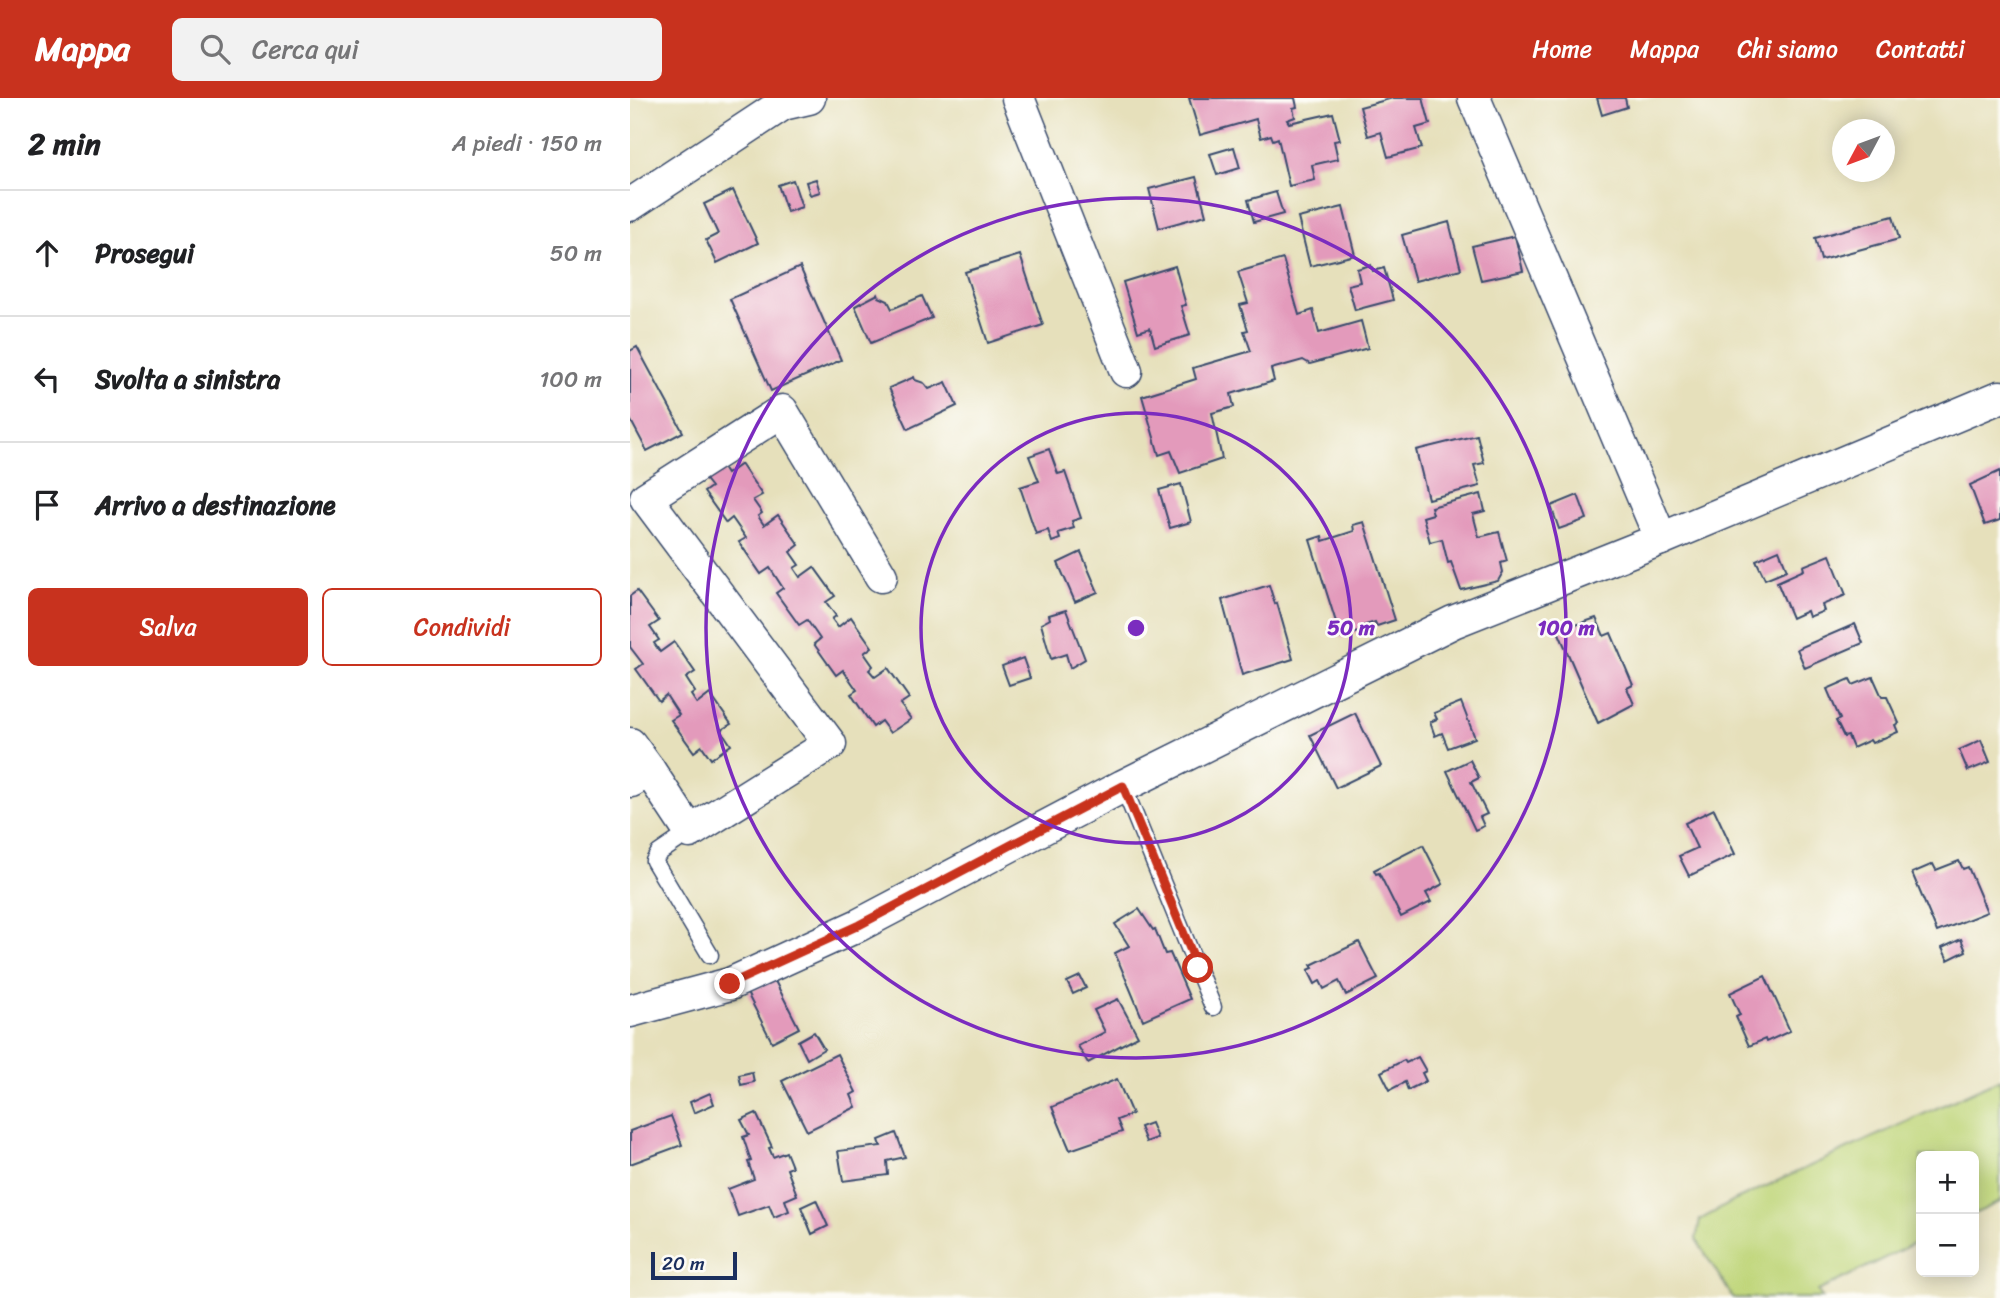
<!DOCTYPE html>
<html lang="it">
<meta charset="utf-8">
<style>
:root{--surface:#fff;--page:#f2f2f2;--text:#202124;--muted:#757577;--line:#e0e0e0;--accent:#c8321e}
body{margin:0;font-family:Sriracha,sans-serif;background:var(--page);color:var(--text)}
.controls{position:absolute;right:21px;bottom:21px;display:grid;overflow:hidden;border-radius:10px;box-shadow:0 4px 18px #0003}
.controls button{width:63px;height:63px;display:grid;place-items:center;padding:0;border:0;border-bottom:2px solid var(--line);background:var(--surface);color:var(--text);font:35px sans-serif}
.compass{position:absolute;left:1202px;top:21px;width:63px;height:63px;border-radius:50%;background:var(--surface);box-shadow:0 4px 18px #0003;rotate:229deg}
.scale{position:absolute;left:21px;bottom:18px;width:86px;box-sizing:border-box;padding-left:7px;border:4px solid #1b2f5e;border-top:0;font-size:19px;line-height:24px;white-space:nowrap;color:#1b2f5e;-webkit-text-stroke:5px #fdfcf7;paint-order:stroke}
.stop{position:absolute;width:21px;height:21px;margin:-16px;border:5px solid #c8321e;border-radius:50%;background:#fff}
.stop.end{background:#c8321e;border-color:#fff;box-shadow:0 2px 7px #0008}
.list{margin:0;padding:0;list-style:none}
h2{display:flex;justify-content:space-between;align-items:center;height:91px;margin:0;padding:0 28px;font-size:30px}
h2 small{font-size:23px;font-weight:400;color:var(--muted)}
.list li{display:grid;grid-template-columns:46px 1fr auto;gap:21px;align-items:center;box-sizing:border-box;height:126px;padding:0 28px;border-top:2px solid var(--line)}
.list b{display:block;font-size:26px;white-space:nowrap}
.list em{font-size:23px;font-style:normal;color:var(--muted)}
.actions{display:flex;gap:14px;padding:21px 28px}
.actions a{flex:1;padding:16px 0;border:2px solid var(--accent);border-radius:10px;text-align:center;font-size:24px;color:var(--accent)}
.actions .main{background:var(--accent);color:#fff}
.icon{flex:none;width:38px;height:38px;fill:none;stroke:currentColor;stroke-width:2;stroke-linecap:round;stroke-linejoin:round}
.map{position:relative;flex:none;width:1370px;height:1200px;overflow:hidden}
header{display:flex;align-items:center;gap:42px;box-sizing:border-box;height:98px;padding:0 35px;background:var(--accent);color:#fff}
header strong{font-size:33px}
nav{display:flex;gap:38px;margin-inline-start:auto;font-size:24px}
.search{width:490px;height:63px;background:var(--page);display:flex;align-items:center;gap:18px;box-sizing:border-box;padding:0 24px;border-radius:10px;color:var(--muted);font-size:26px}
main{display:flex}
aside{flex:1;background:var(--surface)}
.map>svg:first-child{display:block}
.green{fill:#c0d67a;stroke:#6e826c;stroke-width:2}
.building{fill:#e39abb}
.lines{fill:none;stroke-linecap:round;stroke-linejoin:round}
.lane-casing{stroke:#394a6c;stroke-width:19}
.street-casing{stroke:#394a6c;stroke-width:35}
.lane{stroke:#fff;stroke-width:16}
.street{stroke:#fff;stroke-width:32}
.route{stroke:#c8321e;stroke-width:9}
.ring{fill:none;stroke:#7b2cbf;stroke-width:3.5}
.centre{fill:#7b2cbf;stroke:#fdfcf7;stroke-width:3.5}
.ring-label{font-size:21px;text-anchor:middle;font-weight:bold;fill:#7b2cbf;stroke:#fdfcf7;stroke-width:5;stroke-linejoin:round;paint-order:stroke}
</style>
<header>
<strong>Mappa</strong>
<div class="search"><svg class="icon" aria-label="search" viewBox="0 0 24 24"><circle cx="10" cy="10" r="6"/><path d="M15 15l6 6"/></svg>Cerca qui</div>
<nav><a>Home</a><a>Mappa</a><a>Chi siamo</a><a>Contatti</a></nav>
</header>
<main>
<aside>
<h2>2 min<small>A piedi · 150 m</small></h2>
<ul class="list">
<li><svg class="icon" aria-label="ahead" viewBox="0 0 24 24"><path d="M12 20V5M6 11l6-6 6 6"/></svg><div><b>Prosegui</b></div><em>50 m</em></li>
<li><svg class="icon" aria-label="left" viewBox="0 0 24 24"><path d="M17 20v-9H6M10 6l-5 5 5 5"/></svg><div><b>Svolta a sinistra</b></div><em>100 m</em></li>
<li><svg class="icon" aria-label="arrive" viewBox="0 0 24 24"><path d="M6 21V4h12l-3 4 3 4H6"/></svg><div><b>Arrivo a destinazione</b></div></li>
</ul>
<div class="actions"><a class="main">Salva</a><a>Condividi</a></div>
</aside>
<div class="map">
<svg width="1370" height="1200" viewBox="0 0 1370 1200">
<rect width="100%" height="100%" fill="#fdfcf7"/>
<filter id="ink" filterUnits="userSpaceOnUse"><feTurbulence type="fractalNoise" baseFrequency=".0143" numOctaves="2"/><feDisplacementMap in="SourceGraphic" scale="14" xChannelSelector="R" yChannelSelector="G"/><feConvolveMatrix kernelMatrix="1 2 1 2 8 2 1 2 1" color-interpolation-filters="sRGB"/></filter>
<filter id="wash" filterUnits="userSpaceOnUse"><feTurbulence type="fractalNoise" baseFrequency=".00686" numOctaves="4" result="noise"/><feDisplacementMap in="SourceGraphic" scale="28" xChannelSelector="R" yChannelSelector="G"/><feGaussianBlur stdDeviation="1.57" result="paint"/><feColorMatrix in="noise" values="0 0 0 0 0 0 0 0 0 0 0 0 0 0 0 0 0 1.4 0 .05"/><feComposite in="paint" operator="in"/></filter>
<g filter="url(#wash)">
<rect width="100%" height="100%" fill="#e6e0bb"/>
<polygon class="green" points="1370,981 1370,1104 1344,1116 1344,1058 1291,1058 1291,1142 1188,1193 1192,1200 1103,1200 1066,1141 1070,1122 1106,1102"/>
<g id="blocks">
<g class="building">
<polygon points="559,0 665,0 667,9 663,10 665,19 657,22 659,25 703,15 710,42 704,43 708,61 682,67 685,82 659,88 648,40 643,42 641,37 631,40 626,21 570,37"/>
<polygon points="763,0 793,0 800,26 786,30 792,50 758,59 751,34 738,38 730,9"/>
<polygon points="967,0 995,0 997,9 972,17"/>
<polygon points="604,49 610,70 587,77 580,56"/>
<polygon points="566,79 576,117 529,130 519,91"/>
<polygon points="186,81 190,94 180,97 176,84"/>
<polygon points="163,82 172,109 157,114 148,87"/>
<polygon points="103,92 128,145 87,165 76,142 88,136 74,106"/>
<polygon points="646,94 653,116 624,124 618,102"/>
<polygon points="713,109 725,157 680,168 668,120"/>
<polygon points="1263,118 1269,141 1191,162 1185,140"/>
<polygon points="819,124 831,171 785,183 772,137"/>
<polygon points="885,138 893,173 851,182 842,148"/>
<polygon points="390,157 413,227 358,245 335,174"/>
<polygon points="653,161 669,217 683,212 689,235 731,223 738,250 680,266 673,262 641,271 644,283 601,296 604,309 582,315 592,361 550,375 541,353 529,357 512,298 566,281 563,270 621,253 614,233 618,232 610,207 618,205 608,174"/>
<polygon points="741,167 743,173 754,170 763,202 725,212 718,187 730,184 727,171"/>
<polygon points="545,168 556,207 551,208 560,237 525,248 520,230 508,234 493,184"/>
<polygon points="170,169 211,262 141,293 100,201"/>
<polygon points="248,196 249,199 258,203 262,211 292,198 302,220 241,245 225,208"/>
<polygon points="7,249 53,334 17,353 0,321 0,253"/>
<polygon points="284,279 285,282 294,285 299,291 316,284 327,308 278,331 259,290"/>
<polygon points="847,337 854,365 844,367 850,388 798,401 786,352"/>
<polygon points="419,351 428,376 435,374 451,420 442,423 444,430 428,435 430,441 422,444 418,432 406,436 390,389 409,383 399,358"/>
<polygon points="111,366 132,397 123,402 132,415 128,418 134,427 148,417 169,447 160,454 169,467 164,470 170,479 184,469 205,498 196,504 206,518 202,521 208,529 221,519 242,549 234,555 243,568 239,572 245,579 258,570 279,600 270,606 281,621 260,635 251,623 243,629 221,596 227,592 213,572 206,577 184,546 190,541 177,522 169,527 146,495 153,490 140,470 131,476 109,444 116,440 102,420 96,425 74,394 81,389 73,379 91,367 97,376"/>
<polygon points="1370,373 1370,422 1355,427 1340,387"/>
<polygon points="551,386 561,424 540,430 529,392"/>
<polygon points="851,396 855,413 843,416 849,439 869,434 877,463 871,465 873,474 868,483 831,492 821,464 818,465 812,441 800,444 793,419 803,416 801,409"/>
<polygon points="948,397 957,421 929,431 921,408"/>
<polygon points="734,424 765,522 747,528 745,524 733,528 734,532 711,540 680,442 692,438 693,443 724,433 723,427"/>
<polygon points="1149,452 1157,472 1135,481 1126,462"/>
<polygon points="451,454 468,494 445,504 428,465"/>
<polygon points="1200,457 1216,497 1192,507 1194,513 1179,519 1177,513 1162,520 1147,484 1174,472 1173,468"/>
<polygon points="639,487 645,506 647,505 663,561 612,577 592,502"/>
<polygon points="7,493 29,523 20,529 29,542 24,545 30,554 44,544 65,574 56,580 65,594 61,597 67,606 80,596 101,626 91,632 101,647 81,661 72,648 64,654 41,622 49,617 36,597 29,603 6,571 13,566 0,549 0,498"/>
<polygon points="436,512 455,561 440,570 436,556 421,561 411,526 420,521 419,517"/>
<polygon points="966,520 974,538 981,535 1003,587 997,590 1004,606 968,625 928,533"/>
<polygon points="1225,526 1233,545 1175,570 1167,551"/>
<polygon points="393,560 400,580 379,587 372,568"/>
<polygon points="1243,579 1252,599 1257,599 1269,625 1265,627 1268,634 1242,645 1240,642 1223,650 1218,638 1214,639 1206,623 1210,621 1197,591 1220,581 1223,587"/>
<polygon points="831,604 845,640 818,650 812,635 805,638 800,624 807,621 804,615"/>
<polygon points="725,615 751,668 706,690 680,637"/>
<polygon points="1351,642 1360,664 1338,673 1329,652"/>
<polygon points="840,662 849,680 841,684 857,716 850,719 854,728 845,732 817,673"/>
<polygon points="1084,711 1105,756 1059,778 1049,758 1067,750 1055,725"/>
<polygon points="793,747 813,786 796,795 801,804 771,819 749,775 746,776 744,772"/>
<polygon points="1329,763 1333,771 1338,769 1357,814 1307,834 1282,775 1303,766 1306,772"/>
<polygon points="509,811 523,832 525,831 535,856 540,855 560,901 513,922 485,855 499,848 485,826"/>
<polygon points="1331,841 1336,853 1318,862 1312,850"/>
<polygon points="729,844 748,881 716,897 709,883 694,891 690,883 685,886 678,872 683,870 681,867"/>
<polygon points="450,878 456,890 443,896 437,884"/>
<polygon points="1135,878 1160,933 1136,944 1135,941 1119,948 1106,919 1110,917 1100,895"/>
<polygon points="144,881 169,930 142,944 117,895"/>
<polygon points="488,901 508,938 458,965 448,948 475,934 464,912"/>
<polygon points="184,934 194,951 177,961 168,943"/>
<polygon points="207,956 226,994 221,997 226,1009 177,1033 152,983"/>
<polygon points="788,959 796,973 792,975 796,983 778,992 775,984 760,992 751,974 774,962 776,965"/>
<polygon points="122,974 124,984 111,987 109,977"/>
<polygon points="487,981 502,1016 487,1022 492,1034 440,1052 422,1009"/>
<polygon points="80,995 84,1006 64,1015 60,1004"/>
<polygon points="126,1015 142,1049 139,1050 143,1059 156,1054 162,1069 157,1071 167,1097 155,1102 159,1113 144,1119 139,1107 108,1118 98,1091 124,1081 118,1064 121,1063 113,1039 119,1037 111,1022"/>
<polygon points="41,1018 52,1047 0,1066 0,1033"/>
<polygon points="521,1025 527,1040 516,1044 510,1029"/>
<polygon points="266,1035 275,1059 257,1063 258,1077 213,1083 208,1053 251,1048 249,1042"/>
<polygon points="186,1102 198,1128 182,1136 171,1109"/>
</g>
</g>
</g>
<g filter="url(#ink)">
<use href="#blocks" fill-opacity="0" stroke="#394a6c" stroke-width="2"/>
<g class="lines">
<g class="lane-casing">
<g id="lane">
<polyline points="493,688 583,909"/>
<polyline points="60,734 29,755 24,763 80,857"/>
</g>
</g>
<g class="street-casing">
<g id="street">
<polyline points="388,0 496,273"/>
<polyline points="844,0 1031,441"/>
<polyline points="0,107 153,6 179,0"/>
<polyline points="0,646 19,672 1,683"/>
<polyline points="19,672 60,734 200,646 16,400 152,313 251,478"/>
<polyline points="0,913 100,886 229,827 493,688 823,524 1031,441 1370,299"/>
</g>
</g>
<use href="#lane" class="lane"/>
<use href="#street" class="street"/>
</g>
</g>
<g class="lines" filter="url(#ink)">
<polyline class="route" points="100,886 229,827 493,688 568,870"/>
</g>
<g class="ring">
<circle cx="506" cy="530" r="215"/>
<circle cx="506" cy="530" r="430"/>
</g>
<circle cx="506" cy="530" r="10" class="centre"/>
<g class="ring-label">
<text x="721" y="537">50 m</text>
<text x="936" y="537">100 m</text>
</g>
</svg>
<div class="controls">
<button>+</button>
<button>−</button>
</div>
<svg class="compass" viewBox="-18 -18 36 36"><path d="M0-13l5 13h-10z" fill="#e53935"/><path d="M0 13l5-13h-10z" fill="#757577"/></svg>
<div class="scale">20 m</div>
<div class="stop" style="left:568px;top:870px"></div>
<div class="stop end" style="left:100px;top:886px"></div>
</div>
</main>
